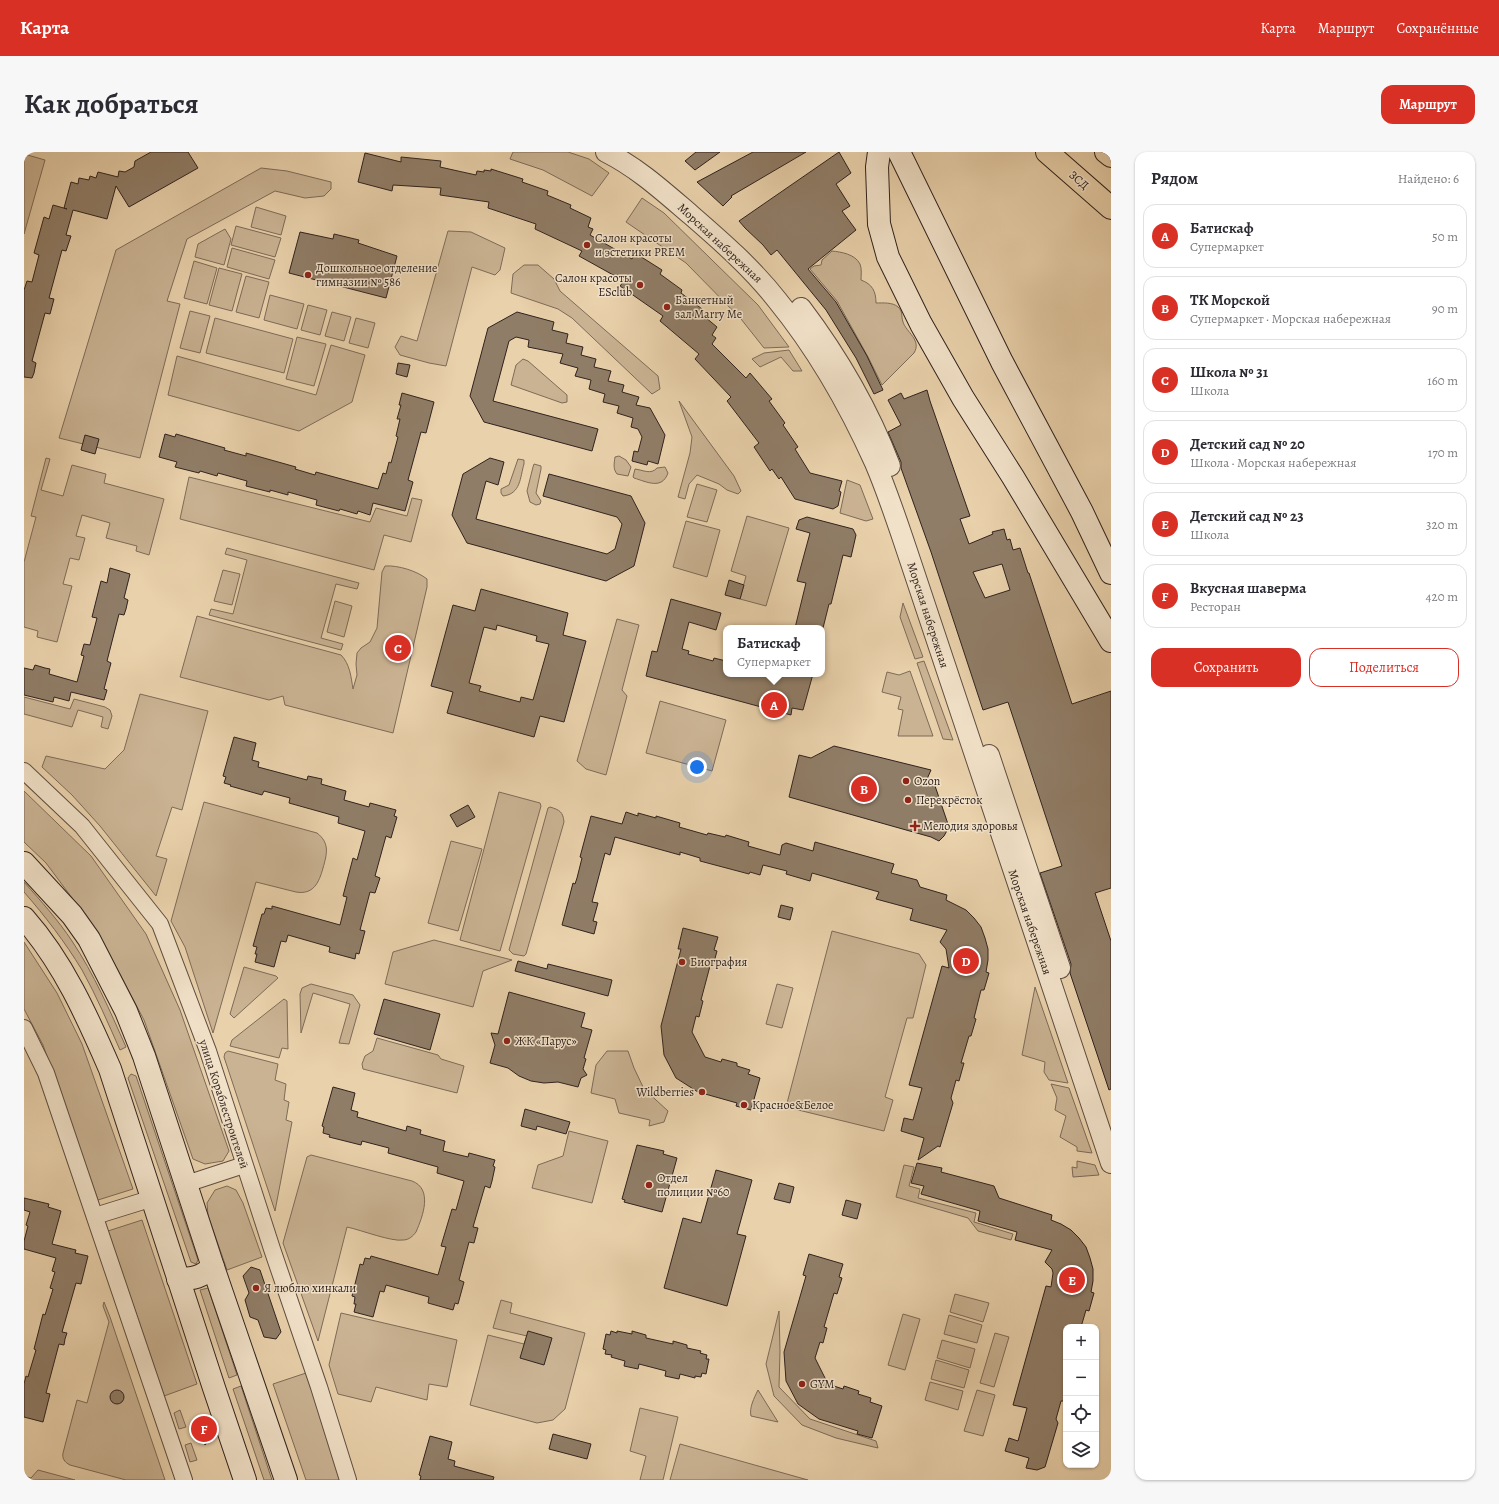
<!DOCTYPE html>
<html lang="ru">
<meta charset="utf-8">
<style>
:root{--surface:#fff;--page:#f7f7f7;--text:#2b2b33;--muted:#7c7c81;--line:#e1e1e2;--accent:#d93025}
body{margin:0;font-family:Alegreya,serif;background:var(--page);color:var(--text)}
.controls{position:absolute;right:12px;bottom:12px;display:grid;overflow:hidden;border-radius:8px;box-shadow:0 1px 3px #0004}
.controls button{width:36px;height:36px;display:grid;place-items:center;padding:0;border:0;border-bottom:1px solid var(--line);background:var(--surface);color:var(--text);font:20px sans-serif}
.you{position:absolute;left:673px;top:615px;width:14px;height:14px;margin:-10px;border:3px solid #fff;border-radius:50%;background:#1a73e8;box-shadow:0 0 0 6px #1a73e833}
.badge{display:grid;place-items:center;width:26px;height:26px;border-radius:50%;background:var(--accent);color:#fff;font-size:13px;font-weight:700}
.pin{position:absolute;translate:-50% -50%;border:2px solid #fff;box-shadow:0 1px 4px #0006}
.popup{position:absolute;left:699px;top:473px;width:102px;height:52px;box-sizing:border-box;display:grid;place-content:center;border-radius:8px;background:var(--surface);filter:drop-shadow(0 1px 3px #0005);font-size:13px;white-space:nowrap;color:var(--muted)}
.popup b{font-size:15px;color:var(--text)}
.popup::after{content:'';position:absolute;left:50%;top:100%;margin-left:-8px;border:8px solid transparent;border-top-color:var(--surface)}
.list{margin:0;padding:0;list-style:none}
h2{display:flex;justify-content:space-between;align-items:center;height:52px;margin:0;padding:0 16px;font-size:17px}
h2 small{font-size:13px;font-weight:400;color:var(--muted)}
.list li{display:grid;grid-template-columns:26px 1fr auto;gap:12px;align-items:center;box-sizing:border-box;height:64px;margin:0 8px 8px;padding:0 8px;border:1px solid var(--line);border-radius:12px}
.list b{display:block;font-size:15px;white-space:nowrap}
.list p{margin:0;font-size:13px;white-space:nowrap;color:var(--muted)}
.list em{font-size:13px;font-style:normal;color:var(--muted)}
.actions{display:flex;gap:8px;padding:12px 16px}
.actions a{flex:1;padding:9px 0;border:1px solid var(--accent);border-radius:12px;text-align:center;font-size:14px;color:var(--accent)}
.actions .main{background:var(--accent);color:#fff}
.icon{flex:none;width:22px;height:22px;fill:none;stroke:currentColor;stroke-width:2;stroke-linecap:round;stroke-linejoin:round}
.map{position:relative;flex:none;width:1087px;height:1328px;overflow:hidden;border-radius:12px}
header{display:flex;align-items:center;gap:24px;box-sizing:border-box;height:56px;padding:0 20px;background:var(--accent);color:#fff}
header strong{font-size:19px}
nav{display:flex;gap:22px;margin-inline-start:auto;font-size:14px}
.intro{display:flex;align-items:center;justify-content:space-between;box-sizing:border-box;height:96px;padding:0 24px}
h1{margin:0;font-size:28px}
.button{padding:10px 18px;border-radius:12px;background:var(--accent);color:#fff;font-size:14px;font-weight:700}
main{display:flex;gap:24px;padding:0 24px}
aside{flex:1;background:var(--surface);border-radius:12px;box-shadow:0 1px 3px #0004}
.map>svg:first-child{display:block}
.green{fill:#cab393;stroke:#7d6b58}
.building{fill:#907d67;stroke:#30231e;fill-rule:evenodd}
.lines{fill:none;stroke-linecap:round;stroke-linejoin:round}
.minor-casing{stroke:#5e4e41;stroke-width:18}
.tertiary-casing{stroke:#5e4e41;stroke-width:22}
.secondary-casing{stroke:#30231e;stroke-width:24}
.motorway-casing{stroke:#30231e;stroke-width:24}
.minor{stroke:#f1e1c8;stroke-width:16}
.tertiary{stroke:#f1e1c8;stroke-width:20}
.secondary{stroke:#f1e1c8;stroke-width:22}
.motorway{stroke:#e9d1ab;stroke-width:22}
.poi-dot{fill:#8f2418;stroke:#f1e1c8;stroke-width:1.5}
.labels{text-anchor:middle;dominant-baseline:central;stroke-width:3;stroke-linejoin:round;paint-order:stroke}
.street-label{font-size:12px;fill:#30231e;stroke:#f1e1c8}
.poi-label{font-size:12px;fill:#30231e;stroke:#f1e1c8;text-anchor:start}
</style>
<header>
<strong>Карта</strong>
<nav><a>Карта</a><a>Маршрут</a><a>Сохранённые</a></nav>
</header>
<div class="intro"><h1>Как добраться</h1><a class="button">Маршрут</a></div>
<main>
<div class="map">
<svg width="1087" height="1328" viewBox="0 0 1087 1328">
<rect width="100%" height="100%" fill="#e9d1ab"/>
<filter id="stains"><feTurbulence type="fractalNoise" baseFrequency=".005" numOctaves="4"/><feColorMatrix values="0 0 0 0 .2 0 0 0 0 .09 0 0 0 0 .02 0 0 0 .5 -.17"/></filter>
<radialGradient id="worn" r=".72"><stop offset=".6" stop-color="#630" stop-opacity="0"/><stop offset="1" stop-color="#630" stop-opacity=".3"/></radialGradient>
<g class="green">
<polygon points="489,0 544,0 565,7 585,21 568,44 519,18 486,7"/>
<polygon points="0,2 21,8 0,82"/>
<polygon points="237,16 263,19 307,30 307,37 300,44 281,46 251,39 163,87 143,149 156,152 116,306 35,286 92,98"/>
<polygon points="618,46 640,61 734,153 765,195 740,196 717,167 662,111 602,70"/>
<polygon points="232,55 262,64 257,83 227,75"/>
<polygon points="212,74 257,86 251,105 207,93"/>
<polygon points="201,77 207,87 200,113 171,105 174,92"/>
<polygon points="424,79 447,80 481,96 476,118 471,123 448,115 422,214 405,211 376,203 371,195 377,184 393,189"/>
<polygon points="208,96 251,108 245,127 203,115"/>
<path d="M 808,99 C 817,100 831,102 836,112 C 838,117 837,123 837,128 C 848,132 852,139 852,151 C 858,151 869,150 874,155 C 879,159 877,164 879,170 C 882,180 898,188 890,201 L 858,233 L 844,205 L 813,149 L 786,117 L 790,114 L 797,113 L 798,108 Z"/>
<polygon points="170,109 193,116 183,152 160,146"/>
<polygon points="500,113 514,113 530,127 536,139 634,224 636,237 628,242 548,166 534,157 487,141 489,122"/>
<polygon points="195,116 218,122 208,159 185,153"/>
<polygon points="222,124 245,130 235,166 212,160"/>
<polygon points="246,143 280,152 273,177 240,168"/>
<polygon points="284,153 303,158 296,183 277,178"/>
<polygon points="166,159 186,164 176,201 156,196"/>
<polygon points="308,160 327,165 320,189 301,184"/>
<polygon points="191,166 269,187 260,221 182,201"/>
<polygon points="332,166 351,171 344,196 325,191"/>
<polygon points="273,185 302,192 290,234 262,227"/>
<polygon points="307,193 341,203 328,250 275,279 144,243 153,204 292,243"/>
<polygon points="765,198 778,219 769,219 757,205 736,215 728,207 740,201"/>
<polygon points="499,207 504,209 543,243 543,250 538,251 487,233 492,213"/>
<polygon points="655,249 710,324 717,339 714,342 703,338 695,332 673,323 665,332 661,347 654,345 666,301 668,285"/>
<path d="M 595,304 L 602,308 L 607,315 L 604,324 L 593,322 C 589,317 590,312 591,305 Z"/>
<polygon points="22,306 26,307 17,338 39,344 48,313 82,322 80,331 140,347 125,403 112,399 113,394 82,386 86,371 58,363 52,384 61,386 55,408 46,406 39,432 48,434 33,490 13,485 14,479 0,475 0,410 12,365 7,364"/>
<path d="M 494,307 L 500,308 L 500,312 C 496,325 497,342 479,344 L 477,341 L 477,337 L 485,333 Z"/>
<polygon points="510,312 517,314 517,317 512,341 517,349 516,352 512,353 506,350 503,339 509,315"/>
<path d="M 641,315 L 644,321 C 638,338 623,330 610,326 L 609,325 L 611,317 C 619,318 627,323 633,316 Z"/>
<polygon points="165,325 346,370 352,356 383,364 388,346 398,348 387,390 360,383 350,418 156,367"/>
<polygon points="823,328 836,333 849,367 842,369 816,361"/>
<polygon points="673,332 693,338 683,370 663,365"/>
<polygon points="723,364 765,376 742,454 716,447 722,424 707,419"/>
<polygon points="662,369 696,378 683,425 649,415"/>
<polygon points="203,396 335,431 333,437 312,432 297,486 319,492 317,498 185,463 187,457 209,462 223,408 201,402"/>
<path d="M 361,414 C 374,413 393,419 403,427 L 403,435 L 369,581 L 261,553 L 259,544 L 245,548 L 156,525 L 173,464 L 317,503 C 326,512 327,525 329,537 L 333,523 L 332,512 L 333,501 L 337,496 L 346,490 L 353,476 L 358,420 Z"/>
<polygon points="199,418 216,422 208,453 190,449"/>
<polygon points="311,449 328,454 320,485 303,480"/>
<polygon points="879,451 899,505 891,507 876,465"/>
<polygon points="593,467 615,473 598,538 603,544 582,623 562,617 553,609"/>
<polygon points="900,509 929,588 919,587 893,511"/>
<polygon points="886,519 909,584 874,584 879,558 874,557 877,545 858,540 863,520 875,523"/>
<polygon points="116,542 184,559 158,658 148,655 132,704 143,707 132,744 76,674 48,643 18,615 22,604 81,617 100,598"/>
<polygon points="0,545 46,557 50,547 81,555 86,558 88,564 84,577 77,575 79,565 54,558 48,575 0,562"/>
<polygon points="636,549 702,568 688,619 622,601"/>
<polygon points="0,639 67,704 122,782 156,858 205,999 199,1009 181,1012 169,1007 120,868 75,782 22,711 0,690"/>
<polygon points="475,640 516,651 517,654 476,799 436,788"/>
<path d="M 180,650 L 293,681 C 306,691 303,702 299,716 C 295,731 289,743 272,740 L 232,730 L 189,881 L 161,795 L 147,769 Z"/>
<path d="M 526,655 C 536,658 539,660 540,670 L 502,802 L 500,804 L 489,802 L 485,798 L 524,656 Z"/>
<polygon points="427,689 458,697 434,779 404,771"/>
<path d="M 0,730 C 17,749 34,768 48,789 C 70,822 86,859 102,895 L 96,898 C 84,871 72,843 58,818 C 41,790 21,764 0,740 Z"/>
<polygon points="808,779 895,802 902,813 889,866 883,866 861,945 869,948 860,979 762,955"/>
<polygon points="410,788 488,808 459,819 449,855 361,832 369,800"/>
<polygon points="0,790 33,841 58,892 109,1037 74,1048 19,893 0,857"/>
<polygon points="220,815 252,824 254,826 210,866 206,862"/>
<polygon points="287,832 329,843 336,853 325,892 315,891 326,852 289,841 277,881 276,842 278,836"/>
<polygon points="753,832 769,836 758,876 742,872"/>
<polygon points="1011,835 1044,931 1025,928 1020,920 1021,910 998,903"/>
<polygon points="260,847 263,849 264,897 258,896 255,906 206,894 208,888"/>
<polygon points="353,886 414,903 417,907 440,914 433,941 339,917 338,912 341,904 349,899"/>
<polygon points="204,899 254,912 251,928 262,932 260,948 265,950 262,968 268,970 251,1059 200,905 201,901"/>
<polygon points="583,899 604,899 610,916 620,937 644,959 640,970 625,974 626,968 595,961 591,947 567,941 572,913"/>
<polygon points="107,922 112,924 174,1108 172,1112 167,1110 104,926"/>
<polygon points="1027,932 1045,936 1068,1001 1053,999 1053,995 1036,985 1042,964 1031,958 1033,946"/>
<polygon points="545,979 584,989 568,1051 508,1036 514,1013 539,1004"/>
<path d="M 287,1003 L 388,1029 C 409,1037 399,1064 392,1080 C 389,1084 385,1088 379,1088 C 368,1090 337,1078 323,1075 L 294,1189 L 259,1091 L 283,1005 Z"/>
<polygon points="1053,1009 1071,1013 1075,1023 1049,1025 1048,1015 1053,1016"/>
<polygon points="880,1013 890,1015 885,1034 896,1037 894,1046 952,1061 950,1070 989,1082 987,1088 954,1079 944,1066 872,1045"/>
<polygon points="203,1034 212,1038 219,1051 238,1105 203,1118 184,1063 183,1051 191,1038"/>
<polygon points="118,1068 173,1232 140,1244 84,1079"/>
<polygon points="184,1136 213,1223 205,1226 176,1138"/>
<polygon points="931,1142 965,1151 959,1170 926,1160"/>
<polygon points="477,1148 488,1151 486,1161 561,1181 541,1257 529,1268 513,1271 446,1253 464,1183 500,1192 503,1184 469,1176"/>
<path d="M 80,1150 L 86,1165 L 141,1328 L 102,1328 L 46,1313 C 40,1310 38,1306 39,1301 L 53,1248 L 63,1251 L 85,1170 L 79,1154 Z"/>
<polygon points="755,1159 756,1199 755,1235 786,1267 852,1289 854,1296 812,1286 778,1273 750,1244 742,1212"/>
<polygon points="317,1161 433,1188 423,1235 405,1232 403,1248 352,1235 347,1250 314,1242 305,1213"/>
<polygon points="879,1162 896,1167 881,1218 864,1213"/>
<polygon points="925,1163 958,1173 953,1191 920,1182"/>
<polygon points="971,1181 985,1185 970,1235 956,1231"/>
<polygon points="918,1188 951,1197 946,1216 913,1206"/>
<polygon points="912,1208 945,1218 940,1236 907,1227"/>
<polygon points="285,1220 318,1328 282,1328 249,1232"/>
<polygon points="906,1230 939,1239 934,1258 901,1248"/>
<polygon points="217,1234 248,1328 240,1328 209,1237"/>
<path d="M 734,1238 L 754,1270 L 727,1264 C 725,1256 730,1246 734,1238 Z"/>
<polygon points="953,1238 971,1243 959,1284 940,1279"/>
<polygon points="616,1256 654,1265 639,1328 616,1328 622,1304 606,1299"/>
<polygon points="156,1258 162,1275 155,1277 150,1261"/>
<polygon points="167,1291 173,1308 166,1310 161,1293"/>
<polygon points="656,1292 784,1328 646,1328"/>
<polygon points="14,1318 51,1328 0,1328 0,1324 7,1326"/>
</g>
<g class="building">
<polygon points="127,0 164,0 174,16 105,55 92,34 83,67 49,58 42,83 47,84 42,99 38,98 25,146 30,147 26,162 21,161 8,209 12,211 10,221 8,226 0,225 0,138 3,129 8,130 15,103 10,101 20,65 25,67 29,53 43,57 40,56 47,30 54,32 55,26 65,28 66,24 72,26 74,20 94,25 95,19 101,20 110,15 111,9"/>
<polygon points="672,0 696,0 671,18 661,9"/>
<polygon points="729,0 782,0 707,44 708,45 699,54 673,30"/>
<polygon points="815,0 827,21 812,32 826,54 818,59 832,78 784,117 812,150 843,204 859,238 850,242 832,206 802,158 753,98 747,103 739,93 721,76 715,69"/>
<polygon points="341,1 377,10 377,5 417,9 416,15 452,23 453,19 460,20 460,18 467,19 467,17 499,27 498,30 524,39 523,43 547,53 546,56 567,66 564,75 569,77 566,83 608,107 611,101 638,118 636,122 658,138 657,141 678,157 675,160 693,175 688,183 692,186 688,192 722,226 726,221 748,247 745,249 761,271 759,273 774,295 771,297 786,321 818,329 815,339 817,340 814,354 809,357 771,347 757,325 755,327 748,317 746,319 730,295 735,291 703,249 707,245 671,207 675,202 636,169 639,164 596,134 600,129 555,104 558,99 511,77 512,72 464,56 465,50 416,43 417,36 369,33 368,39 334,30"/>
<polygon points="276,80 309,87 310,82 335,88 334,91 373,104 362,146 265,121"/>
<polygon points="493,160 530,170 528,178 544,182 542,191 559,195 557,203 572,207 570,215 587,219 584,229 600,233 598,240 615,245 612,253 626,256 641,283 634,312 624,309 623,313 608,309 610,299 614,300 618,285 614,277 607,275 609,266 593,261 595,254 579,250 581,242 565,237 567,228 551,224 554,216 536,211 539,202 504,195 505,188 492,185 485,189 469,249 574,277 568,299 460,270 446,244 464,176"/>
<polygon points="374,211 386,213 383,225 372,222"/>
<path d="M 903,238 L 906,249 L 946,364 L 936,367 L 945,392 L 969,382 L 968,380 L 980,377 L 983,388 L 986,387 L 989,398 L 996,396 L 1004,421 L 1005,421 L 1048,552 L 1087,539 L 1087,736 L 1071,741 L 1087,789 L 1087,937 L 1085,938 L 1046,821 L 1047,812 L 1016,721 L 1038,714 L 984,550 L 959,558 L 907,400 L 877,316 L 877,310 L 864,280 L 877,273 L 864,248 L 877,241 L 880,247 ZM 978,412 L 986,438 L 961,446 L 949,420 Z"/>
<polygon points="378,241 410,250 402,281 397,280 384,328 389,330 381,359 349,351 346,363 334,359 333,362 316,357 315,359 292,353 293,348 264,340 264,343 246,338 246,340 222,334 223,329 194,321 193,324 176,319 175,321 151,315 153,310 135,305 141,282 151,285 152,282 201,296 200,298 222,304 222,301 272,315 271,317 291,323 292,320 354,337 359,321 362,322 365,310 367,311 374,285 372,284 376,267 373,267 377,253 375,253"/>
<polygon points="61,283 75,287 71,302 57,298"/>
<polygon points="466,306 480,310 474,333 462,329 452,367 583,402 591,397 598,372 593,365 519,344 525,322 607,344 621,371 610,414 582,429 443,391 428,363 439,322"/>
<polygon points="783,365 829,377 832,383 827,405 819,403 807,452 805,452 799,476 771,476 782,431 773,429 786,381 772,377 775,368"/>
<polygon points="86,416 106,422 100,446 104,448 102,457 100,463 95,462 83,509 87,511 80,537 83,538 80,548 47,540 45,549 30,545 29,550 0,543 0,516 9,518 11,513 21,516 26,517 25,522 53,530 60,504 57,503 60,492 66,493 73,466 68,465 77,429 83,431"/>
<polygon points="705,428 720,433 716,447 701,443"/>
<path d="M 457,437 L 544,461 L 539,483 L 562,489 L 540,570 L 516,564 L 510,585 L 423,561 L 429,540 L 407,534 L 429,453 L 451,459 ZM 473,473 L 513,484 L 512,489 L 525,492 L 509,548 L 497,545 L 496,550 L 455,539 L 457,534 L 445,531 L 460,475 L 472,478 Z"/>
<polygon points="647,447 697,461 692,478 665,470 658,497 665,499 664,502 689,509 690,506 702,509 702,522 789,522 779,558 768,556 767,563 622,524 628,499 633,500"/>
<polygon points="210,585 232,591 228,608 235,610 234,615 283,628 284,624 298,627 297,632 322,639 320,648 345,655 346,651 372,658 370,664 373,665 367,686 362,684 351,724 356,726 351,741 346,740 336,778 341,779 335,802 332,801 331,807 305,800 306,795 264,783 262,790 257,789 250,815 231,810 233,802 231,802 233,795 229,794 238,762 240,762 242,756 248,757 248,754 316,773 323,745 319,744 329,706 333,708 341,679 314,671 315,665 265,651 266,646 240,639 238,643 206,634 207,633 200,631 202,625 199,624"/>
<polygon points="810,594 907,618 903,627 909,628 925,675 920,684 915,689 907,685 765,645 775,603 787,606"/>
<polygon points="444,653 451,665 433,675 426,663"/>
<polygon points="602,660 614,664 614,661 632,666 632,664 656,671 655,675 683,683 684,681 701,685 702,683 725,690 724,694 756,703 758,693 762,691 789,699 791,690 870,712 867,721 893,728 896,735 923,743 922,748 942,758 950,766 957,775 961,786 964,797 964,808 962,820 965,821 960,838 957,838 950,866 952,867 947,884 945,884 937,911 940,911 935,929 932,928 927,946 929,951 916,995 914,994 894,1008 900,986 877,979 880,966 889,968 898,936 885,933 918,814 925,816 922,797 916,790 923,778 886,768 889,757 852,747 855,740 788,721 786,729 762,722 763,719 739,713 736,723 726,720 725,722 676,709 676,706 656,700 656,703 591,685 586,703 581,701 568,750 574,751 569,769 573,770 570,782 538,773 549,731 551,732 553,726 558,706 556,705 567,664 598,672"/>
<polygon points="757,753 769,756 766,768 754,765"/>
<polygon points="659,776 694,785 690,798 693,799 689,814 686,814 677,848 679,849 675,865 672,864 668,880 681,905 697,910 698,907 713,911 713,914 726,918 724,922 736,926 727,958 712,954 713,951 674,940 652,926 640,903 637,874 657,797 654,797"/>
<polygon points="494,809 523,817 524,812 588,828 584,844 491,819"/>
<polygon points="485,840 561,861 557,875 568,878 560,906 562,907 559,917 563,923 557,926 554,935 534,930 520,931 507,929 495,924 484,916 466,911 471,893 467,881 474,882"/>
<polygon points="360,847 416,862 406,898 350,882"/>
<polygon points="309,935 331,941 327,958 334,960 333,965 382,979 383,974 397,978 396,982 421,989 419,999 444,1005 445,1001 471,1008 469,1014 471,1015 468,1029 466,1036 461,1034 449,1075 454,1076 450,1091 445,1090 435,1128 440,1130 434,1152 431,1151 429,1158 404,1151 405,1145 362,1133 360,1140 356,1139 349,1165 330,1160 332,1152 330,1152 331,1145 328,1144 336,1112 339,1113 341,1106 346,1107 347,1104 414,1123 422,1095 417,1094 428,1057 432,1058 440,1029 413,1021 414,1015 364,1001 365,996 338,989 337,993 305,985 306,983 299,981 300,975 298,974"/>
<polygon points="501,957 546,970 542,982 513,974 512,978 497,974"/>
<polygon points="613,993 640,999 639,1002 653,1006 638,1060 600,1050 601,1048 598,1047"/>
<polygon points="893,1011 918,1016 917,1020 970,1034 975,1046 1028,1063 1027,1068 1037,1072 1047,1078 1055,1086 1062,1095 1066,1106 1069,1117 1069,1129 1067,1140 1070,1141 1065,1159 1062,1158 1057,1175 1042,1175 1042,1241 1040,1249 1037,1249 1032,1267 1034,1271 1021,1315 1013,1318 1002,1316 1005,1306 981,1299 985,1286 994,1289 1003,1256 989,1253 1022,1134 1027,1135 1029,1121 1028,1117 1021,1110 1028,1098 991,1088 993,1080 954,1069 956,1059 897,1042 900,1034 887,1031"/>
<polygon points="692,1018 728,1028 713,1082 722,1084 703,1154 640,1136 659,1066 677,1071"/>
<polygon points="755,1031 770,1035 766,1051 750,1047"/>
<polygon points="0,1046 25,1052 24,1055 37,1059 28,1092 52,1098 51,1101 64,1104 57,1132 52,1131 38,1180 43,1181 41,1187 40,1193 35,1192 22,1241 26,1242 19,1270 0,1265 0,1232 2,1224 4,1225 6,1218 12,1198 10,1197 19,1162 21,1163 29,1137 26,1136 31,1120 28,1119 32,1106 0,1097 0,1089 4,1074 2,1073 6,1060 0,1058"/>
<polygon points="822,1048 837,1052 833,1067 818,1063"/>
<polygon points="785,1102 819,1112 815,1125 818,1126 813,1142 810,1141 800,1175 803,1176 799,1191 796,1190 791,1206 804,1232 819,1237 820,1234 835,1239 834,1242 847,1246 846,1250 858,1254 848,1286 833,1282 834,1279 795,1267 774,1252 762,1229 760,1200 782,1124 779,1123"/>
<polygon points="227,1115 236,1118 257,1180 252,1187 240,1185 234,1168 226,1165 221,1148 225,1141 219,1124"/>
<polygon points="504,1179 528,1186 520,1213 496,1206"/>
<polygon points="587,1179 593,1181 593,1179 608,1182 608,1179 622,1183 622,1186 649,1192 649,1189 663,1193 663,1196 677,1199 676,1201 683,1203 682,1207 685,1207 682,1222 678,1221 677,1225 671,1224 671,1226 656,1222 655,1227 641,1224 642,1219 615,1212 614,1217 600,1214 601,1209 587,1205 588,1203 581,1202 582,1198 579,1197 582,1182 586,1183"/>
<circle cx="93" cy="1245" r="7"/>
<polygon points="173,1267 186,1272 189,1281 181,1293"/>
<polygon points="529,1282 567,1292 563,1307 525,1297"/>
<polygon points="406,1284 428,1290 424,1307 431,1309 430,1314 470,1325 469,1328 396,1328 397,1324 395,1323"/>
</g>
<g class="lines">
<g class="minor-casing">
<g id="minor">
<polyline points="0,619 58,674 136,772 184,899 248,1097 295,1235 324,1328"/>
<polyline points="0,876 22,921 160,1328"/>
<polyline points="162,1032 220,1013"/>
<polyline points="71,1064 129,1046"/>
</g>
</g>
<g class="tertiary-casing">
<g id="tertiary">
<path d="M 582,0 C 614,16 640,40 667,63 C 697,89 728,116 753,148 C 793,197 825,253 851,311 C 863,339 873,369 883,399 L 1087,1011"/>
<path d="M 777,156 C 814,205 844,256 866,314"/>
<polyline points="965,603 1036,816"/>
</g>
</g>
<g class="secondary-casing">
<g id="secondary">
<polyline points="855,0 853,15 855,72 864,105 897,172 939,246 989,325 1087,489"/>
<polyline points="875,0 978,210 1058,360 1087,421"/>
<polyline points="0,711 48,763 65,787 102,859 120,904 189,1115 262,1328"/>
<path d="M 0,766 C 39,810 63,864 86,917 L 190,1236 L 221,1328"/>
<path d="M 154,1127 C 170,1127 177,1125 189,1115"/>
</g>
</g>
<g class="motorway-casing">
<g id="motorway">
<polyline points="1023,0 1087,56"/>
<polyline points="1082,0 1087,4"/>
</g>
</g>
<use href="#minor" class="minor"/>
<use href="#tertiary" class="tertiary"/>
<use href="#secondary" class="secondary"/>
<use href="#motorway" class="motorway"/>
</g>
<g class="poi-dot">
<circle cx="563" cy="93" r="4"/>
<circle cx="284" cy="123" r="4"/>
<circle cx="616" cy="133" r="4"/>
<circle cx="643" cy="155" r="4"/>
<circle cx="882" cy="629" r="4"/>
<circle cx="884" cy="648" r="4"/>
<path d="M889 668h4v4h4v4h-4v4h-4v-4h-4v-4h4z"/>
<circle cx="658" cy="810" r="4"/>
<circle cx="483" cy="889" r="4"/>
<circle cx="678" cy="940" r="4"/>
<circle cx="720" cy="953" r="4"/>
<circle cx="625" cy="1033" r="4"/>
<circle cx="232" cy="1136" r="4"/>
<circle cx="778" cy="1232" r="4"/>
</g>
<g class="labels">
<g class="street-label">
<text transform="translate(1055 28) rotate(41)">ЗСД</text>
<text transform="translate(696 91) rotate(43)">Морская набережная</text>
<text transform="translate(904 463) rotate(72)">Морская набережная</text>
<text transform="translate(1006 770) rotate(71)">Морская набережная</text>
<text transform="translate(200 952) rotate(72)">улица Кораблестроителей</text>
</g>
<g class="poi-label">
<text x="571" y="86">Салон красоты<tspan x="571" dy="14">и эстетики PREM</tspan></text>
<text x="292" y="116">Дошкольное отделение<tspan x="292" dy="14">гимназии № 586</tspan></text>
<text x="608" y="126" text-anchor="end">Салон красоты<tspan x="608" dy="14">ESclub</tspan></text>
<text x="651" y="148">Банкетный<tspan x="651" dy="14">зал Marry Me</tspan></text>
<text x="890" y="629">Ozon</text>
<text x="892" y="648">Перекрёсток</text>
<text x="899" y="674">Мелодия здоровья</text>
<text x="666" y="810">Биография</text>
<text x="491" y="889">ЖК «Парус»</text>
<text x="670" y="940" text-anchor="end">Wildberries</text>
<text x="728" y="953">Красное&amp;Белое</text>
<text x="633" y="1026">Отдел<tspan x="633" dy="14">полиции №60</tspan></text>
<text x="240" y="1136">Я люблю хинкали</text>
<text x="786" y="1232">GYM</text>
</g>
</g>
<rect width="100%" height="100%" filter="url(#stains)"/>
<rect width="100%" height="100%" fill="url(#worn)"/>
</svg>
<div class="controls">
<button>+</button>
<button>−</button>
<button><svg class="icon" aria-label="locate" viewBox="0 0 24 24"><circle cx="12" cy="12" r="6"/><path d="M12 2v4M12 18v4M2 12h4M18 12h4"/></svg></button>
<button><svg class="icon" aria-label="layers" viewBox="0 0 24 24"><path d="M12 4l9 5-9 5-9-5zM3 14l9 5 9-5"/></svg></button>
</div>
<div class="you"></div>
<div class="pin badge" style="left:750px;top:553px">A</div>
<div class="popup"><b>Батискаф</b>Супермаркет</div>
<div class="pin badge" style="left:840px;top:637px">B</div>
<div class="pin badge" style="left:374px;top:496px">C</div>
<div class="pin badge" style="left:942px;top:809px">D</div>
<div class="pin badge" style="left:1048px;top:1128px">E</div>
<div class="pin badge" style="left:180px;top:1277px">F</div>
</div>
<aside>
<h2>Рядом<small>Найдено: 6</small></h2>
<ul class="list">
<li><span class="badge">A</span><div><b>Батискаф</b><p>Супермаркет</p></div><em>50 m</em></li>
<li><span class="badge">B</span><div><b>ТК Морской</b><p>Супермаркет · Морская набережная</p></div><em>90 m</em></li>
<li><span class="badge">C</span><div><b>Школа № 31</b><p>Школа</p></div><em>160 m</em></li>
<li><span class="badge">D</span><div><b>Детский сад № 20</b><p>Школа · Морская набережная</p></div><em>170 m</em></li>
<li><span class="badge">E</span><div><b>Детский сад № 23</b><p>Школа</p></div><em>320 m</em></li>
<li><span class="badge">F</span><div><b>Вкусная шаверма</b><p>Ресторан</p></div><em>420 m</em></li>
</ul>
<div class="actions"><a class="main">Сохранить</a><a>Поделиться</a></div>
</aside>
</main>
